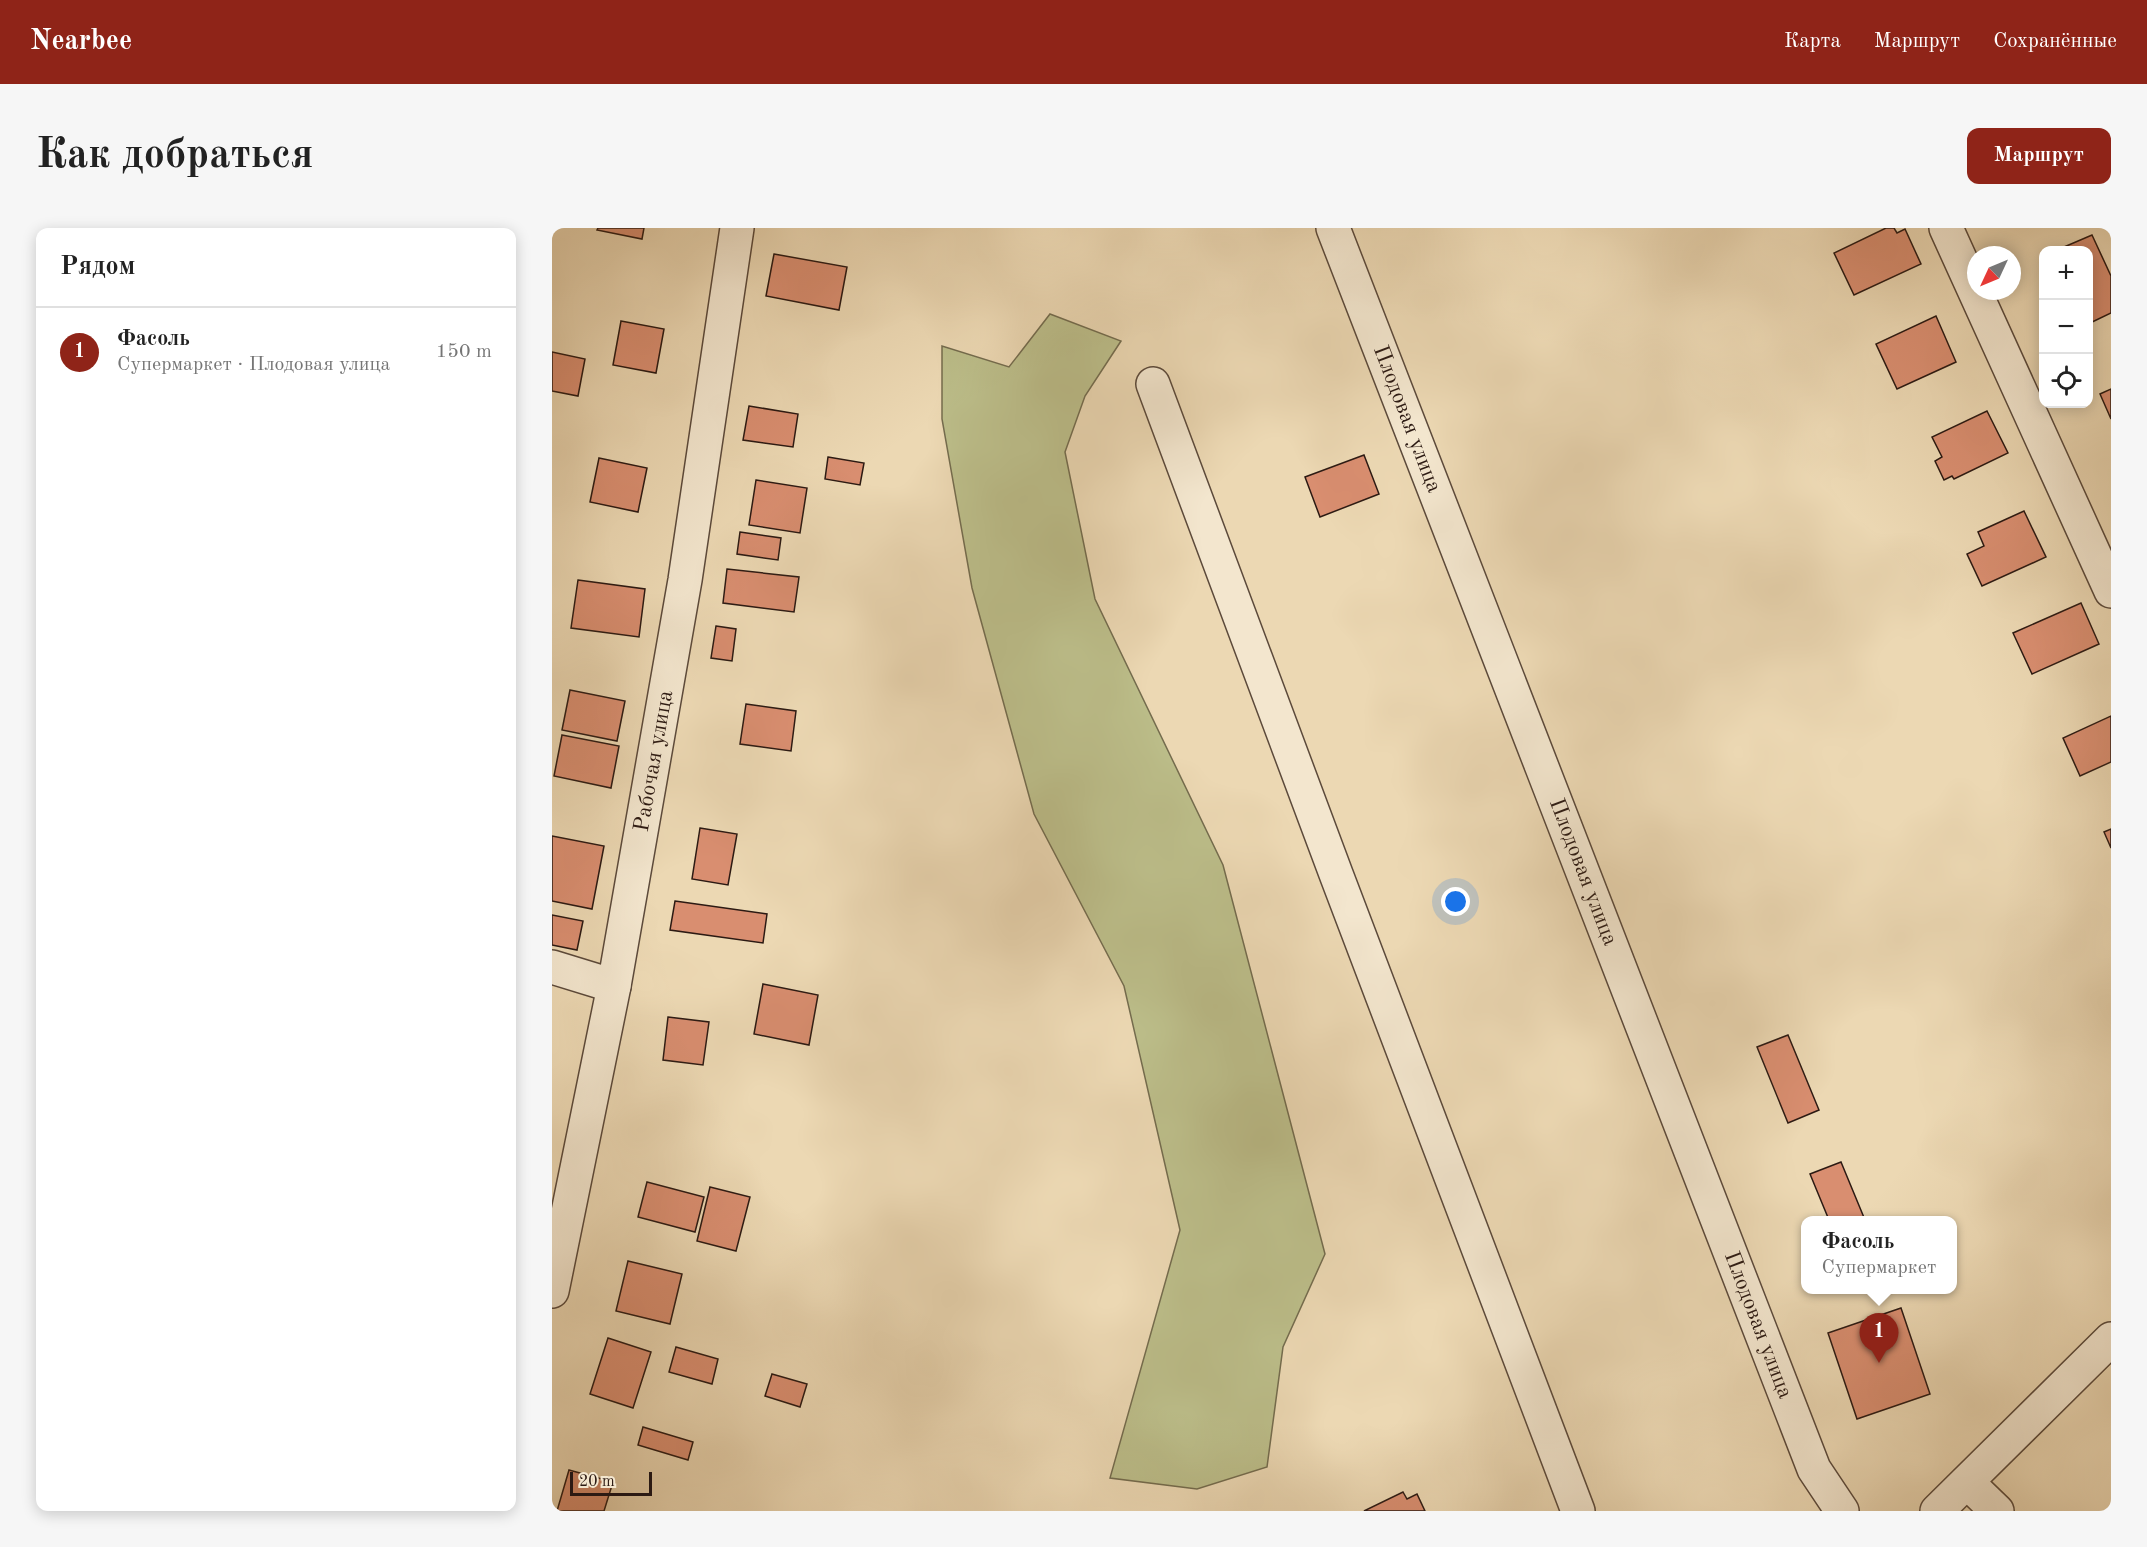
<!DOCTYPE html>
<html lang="ru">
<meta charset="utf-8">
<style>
:root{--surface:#fff;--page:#f6f6f6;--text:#222;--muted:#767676;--line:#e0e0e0;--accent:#8f2418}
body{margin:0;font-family:"Old Standard TT",serif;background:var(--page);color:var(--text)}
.controls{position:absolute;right:18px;top:18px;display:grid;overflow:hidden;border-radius:12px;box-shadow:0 3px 15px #0003}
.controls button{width:54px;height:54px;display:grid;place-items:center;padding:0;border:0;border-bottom:2px solid var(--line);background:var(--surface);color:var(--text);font:30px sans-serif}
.compass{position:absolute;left:1415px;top:18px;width:54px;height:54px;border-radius:50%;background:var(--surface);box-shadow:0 3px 15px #0003;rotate:226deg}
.scale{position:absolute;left:18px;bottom:15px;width:82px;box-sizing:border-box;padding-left:6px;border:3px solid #2c1a13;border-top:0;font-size:16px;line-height:21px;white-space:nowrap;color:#2c1a13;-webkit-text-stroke:4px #f3e6ce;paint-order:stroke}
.you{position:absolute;left:904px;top:674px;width:21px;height:21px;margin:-15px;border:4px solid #fff;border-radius:50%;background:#1a73e8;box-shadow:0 0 0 9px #1a73e833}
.badge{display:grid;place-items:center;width:39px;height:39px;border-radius:50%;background:var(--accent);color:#fff;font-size:20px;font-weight:700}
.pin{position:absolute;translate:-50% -50px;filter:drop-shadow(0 2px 3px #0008)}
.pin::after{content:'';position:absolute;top:32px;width:21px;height:18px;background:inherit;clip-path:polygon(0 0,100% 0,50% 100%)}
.popup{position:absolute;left:1249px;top:988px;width:156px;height:78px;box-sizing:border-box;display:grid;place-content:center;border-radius:12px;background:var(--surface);filter:drop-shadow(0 2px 4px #0005);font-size:20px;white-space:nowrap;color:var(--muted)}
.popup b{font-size:22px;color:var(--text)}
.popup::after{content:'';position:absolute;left:50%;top:100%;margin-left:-12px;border:12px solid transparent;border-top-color:var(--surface)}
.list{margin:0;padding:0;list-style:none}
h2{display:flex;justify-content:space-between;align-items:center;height:78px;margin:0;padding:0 24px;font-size:26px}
h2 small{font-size:20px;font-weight:400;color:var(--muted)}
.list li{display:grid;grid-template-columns:39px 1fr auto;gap:18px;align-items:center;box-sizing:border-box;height:90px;padding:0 24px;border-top:2px solid var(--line)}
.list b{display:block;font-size:22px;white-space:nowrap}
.list p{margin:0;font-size:20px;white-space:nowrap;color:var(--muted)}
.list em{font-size:20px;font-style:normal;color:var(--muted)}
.icon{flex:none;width:33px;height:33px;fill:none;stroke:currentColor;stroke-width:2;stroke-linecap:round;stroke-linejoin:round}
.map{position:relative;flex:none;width:1559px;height:1283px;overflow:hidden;border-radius:12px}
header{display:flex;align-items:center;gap:36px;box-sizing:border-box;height:84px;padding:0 30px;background:var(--accent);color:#fff}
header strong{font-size:28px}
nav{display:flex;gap:33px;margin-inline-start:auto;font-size:21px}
.intro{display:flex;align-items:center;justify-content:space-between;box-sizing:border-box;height:144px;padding:0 36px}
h1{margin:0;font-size:42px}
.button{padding:15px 27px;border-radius:12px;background:var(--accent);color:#fff;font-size:21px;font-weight:700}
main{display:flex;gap:36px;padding:0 36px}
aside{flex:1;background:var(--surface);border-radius:12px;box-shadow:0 3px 15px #0003}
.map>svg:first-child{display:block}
.green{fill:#bcbe8a;stroke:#746c4e;stroke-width:1.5}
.building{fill:#d98e70;stroke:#2c1a13;stroke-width:1.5}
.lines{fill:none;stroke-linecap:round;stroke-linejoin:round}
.minor-casing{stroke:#5c4a3b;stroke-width:36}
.minor{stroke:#f3e6ce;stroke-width:33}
.labels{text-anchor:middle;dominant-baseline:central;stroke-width:4.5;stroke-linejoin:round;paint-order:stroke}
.street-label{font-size:22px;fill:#2c1a13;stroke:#f3e6ce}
</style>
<header>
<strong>Nearbee</strong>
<nav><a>Карта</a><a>Маршрут</a><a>Сохранённые</a></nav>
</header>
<div class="intro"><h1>Как добраться</h1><a class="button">Маршрут</a></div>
<main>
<aside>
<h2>Рядом<small></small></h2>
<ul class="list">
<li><span class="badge">1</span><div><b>Фасоль</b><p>Супермаркет · Плодовая улица</p></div><em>150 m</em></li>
</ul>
</aside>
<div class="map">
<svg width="1559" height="1283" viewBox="0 0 1559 1283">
<rect width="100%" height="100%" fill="#ecd8b3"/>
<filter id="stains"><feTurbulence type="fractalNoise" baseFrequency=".00333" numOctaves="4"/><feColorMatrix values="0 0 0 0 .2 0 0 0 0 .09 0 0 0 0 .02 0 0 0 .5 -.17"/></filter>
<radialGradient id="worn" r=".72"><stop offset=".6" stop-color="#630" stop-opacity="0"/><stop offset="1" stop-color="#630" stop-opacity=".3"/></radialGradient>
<polygon class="green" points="498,86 569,113 533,168 513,224 543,371 671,637 773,1026 731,1119 715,1239 645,1261 558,1250 628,1002 572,758 482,586 420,360 390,191 390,118 457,139"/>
<g class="building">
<polygon points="46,0 92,0 90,11 45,2"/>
<polygon points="1334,0 1342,0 1345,5 1353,1 1369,36 1302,67 1282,25"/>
<polygon points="1540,7 1559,48 1559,85 1536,96 1536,22 1505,22"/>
<polygon points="222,26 295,39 287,82 214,68"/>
<polygon points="1384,88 1404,134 1345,161 1324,116"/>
<polygon points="69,93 112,101 104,145 61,137"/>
<polygon points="0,124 33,131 26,168 0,163"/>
<polygon points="1559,161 1559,191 1548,166"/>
<polygon points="197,178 246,186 241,219 191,212"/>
<polygon points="1435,183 1456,225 1402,251 1400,248 1392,252 1383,233 1390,229 1380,209"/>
<polygon points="812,227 827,266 768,289 753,249"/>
<polygon points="276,229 312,235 308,257 273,251"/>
<polygon points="47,230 95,240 86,284 38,274"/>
<polygon points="204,252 255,260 248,305 197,297"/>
<polygon points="1472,283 1494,329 1430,358 1415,326 1432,318 1426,304"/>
<polygon points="188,304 229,310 226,332 185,326"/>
<polygon points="175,341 247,349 242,384 171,375"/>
<polygon points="26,352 93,361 87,409 19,400"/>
<polygon points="1529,375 1547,416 1480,446 1461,405"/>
<polygon points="164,398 184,401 180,433 159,430"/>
<polygon points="18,462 73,473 65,513 10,502"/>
<polygon points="194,476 244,483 239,523 188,516"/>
<polygon points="1559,488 1559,534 1528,548 1511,510"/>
<polygon points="10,507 67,518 59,560 2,548"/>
<polygon points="148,600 185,606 176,657 140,651"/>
<polygon points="1559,601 1559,620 1552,604"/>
<polygon points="0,608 52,618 40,681 0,673"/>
<polygon points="123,673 215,686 211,715 118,702"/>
<polygon points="0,687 31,693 25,722 0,717"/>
<polygon points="211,756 266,767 257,817 202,806"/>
<polygon points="116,789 157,794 151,837 111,832"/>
<polygon points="1236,807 1267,882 1236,895 1205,819"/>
<polygon points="1289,934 1313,992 1277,992 1258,946"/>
<polygon points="95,954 152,969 143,1004 86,989"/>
<polygon points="158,959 198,969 184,1023 145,1013"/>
<polygon points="76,1033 130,1046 118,1096 64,1083"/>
<polygon points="1349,1080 1378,1166 1305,1191 1276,1105"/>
<polygon points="56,1110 99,1124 81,1180 38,1166"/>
<polygon points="124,1119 166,1131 160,1156 117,1144"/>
<polygon points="220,1146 255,1156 248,1179 213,1168"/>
<polygon points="91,1199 141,1214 136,1232 86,1217"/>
<polygon points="17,1242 61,1254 52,1283 5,1283"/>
<polygon points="851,1264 855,1271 865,1266 873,1283 812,1283"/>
</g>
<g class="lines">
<g class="minor-casing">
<g id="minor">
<polyline points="781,0 1262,1241 1290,1283"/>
<polyline points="1394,0 1559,363"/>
<polyline points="601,156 784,646 1026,1283"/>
<polyline points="0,739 62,758"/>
<polyline points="0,1063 62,758 133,352 185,0"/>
<polyline points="1415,1254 1445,1283"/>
<polyline points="1385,1283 1559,1111"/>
</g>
</g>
<use href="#minor" class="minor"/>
</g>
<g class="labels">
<g class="street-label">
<text transform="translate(855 191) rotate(69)">Плодовая улица</text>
<text transform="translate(102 533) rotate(-80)">Рабочая улица</text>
<text transform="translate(1031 644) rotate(69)">Плодовая улица</text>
<text transform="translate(1206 1097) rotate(69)">Плодовая улица</text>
</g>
</g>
<rect width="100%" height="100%" filter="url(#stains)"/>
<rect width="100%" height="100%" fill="url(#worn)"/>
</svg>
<div class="controls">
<button>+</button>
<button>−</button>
<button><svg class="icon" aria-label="locate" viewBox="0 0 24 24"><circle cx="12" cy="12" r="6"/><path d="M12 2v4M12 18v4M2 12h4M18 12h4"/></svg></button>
</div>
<svg class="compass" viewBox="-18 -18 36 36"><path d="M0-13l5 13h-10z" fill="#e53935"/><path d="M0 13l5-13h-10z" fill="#767676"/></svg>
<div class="scale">20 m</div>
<div class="you"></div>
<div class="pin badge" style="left:1327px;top:1135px">1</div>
<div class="popup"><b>Фасоль</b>Супермаркет</div>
</div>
</main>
